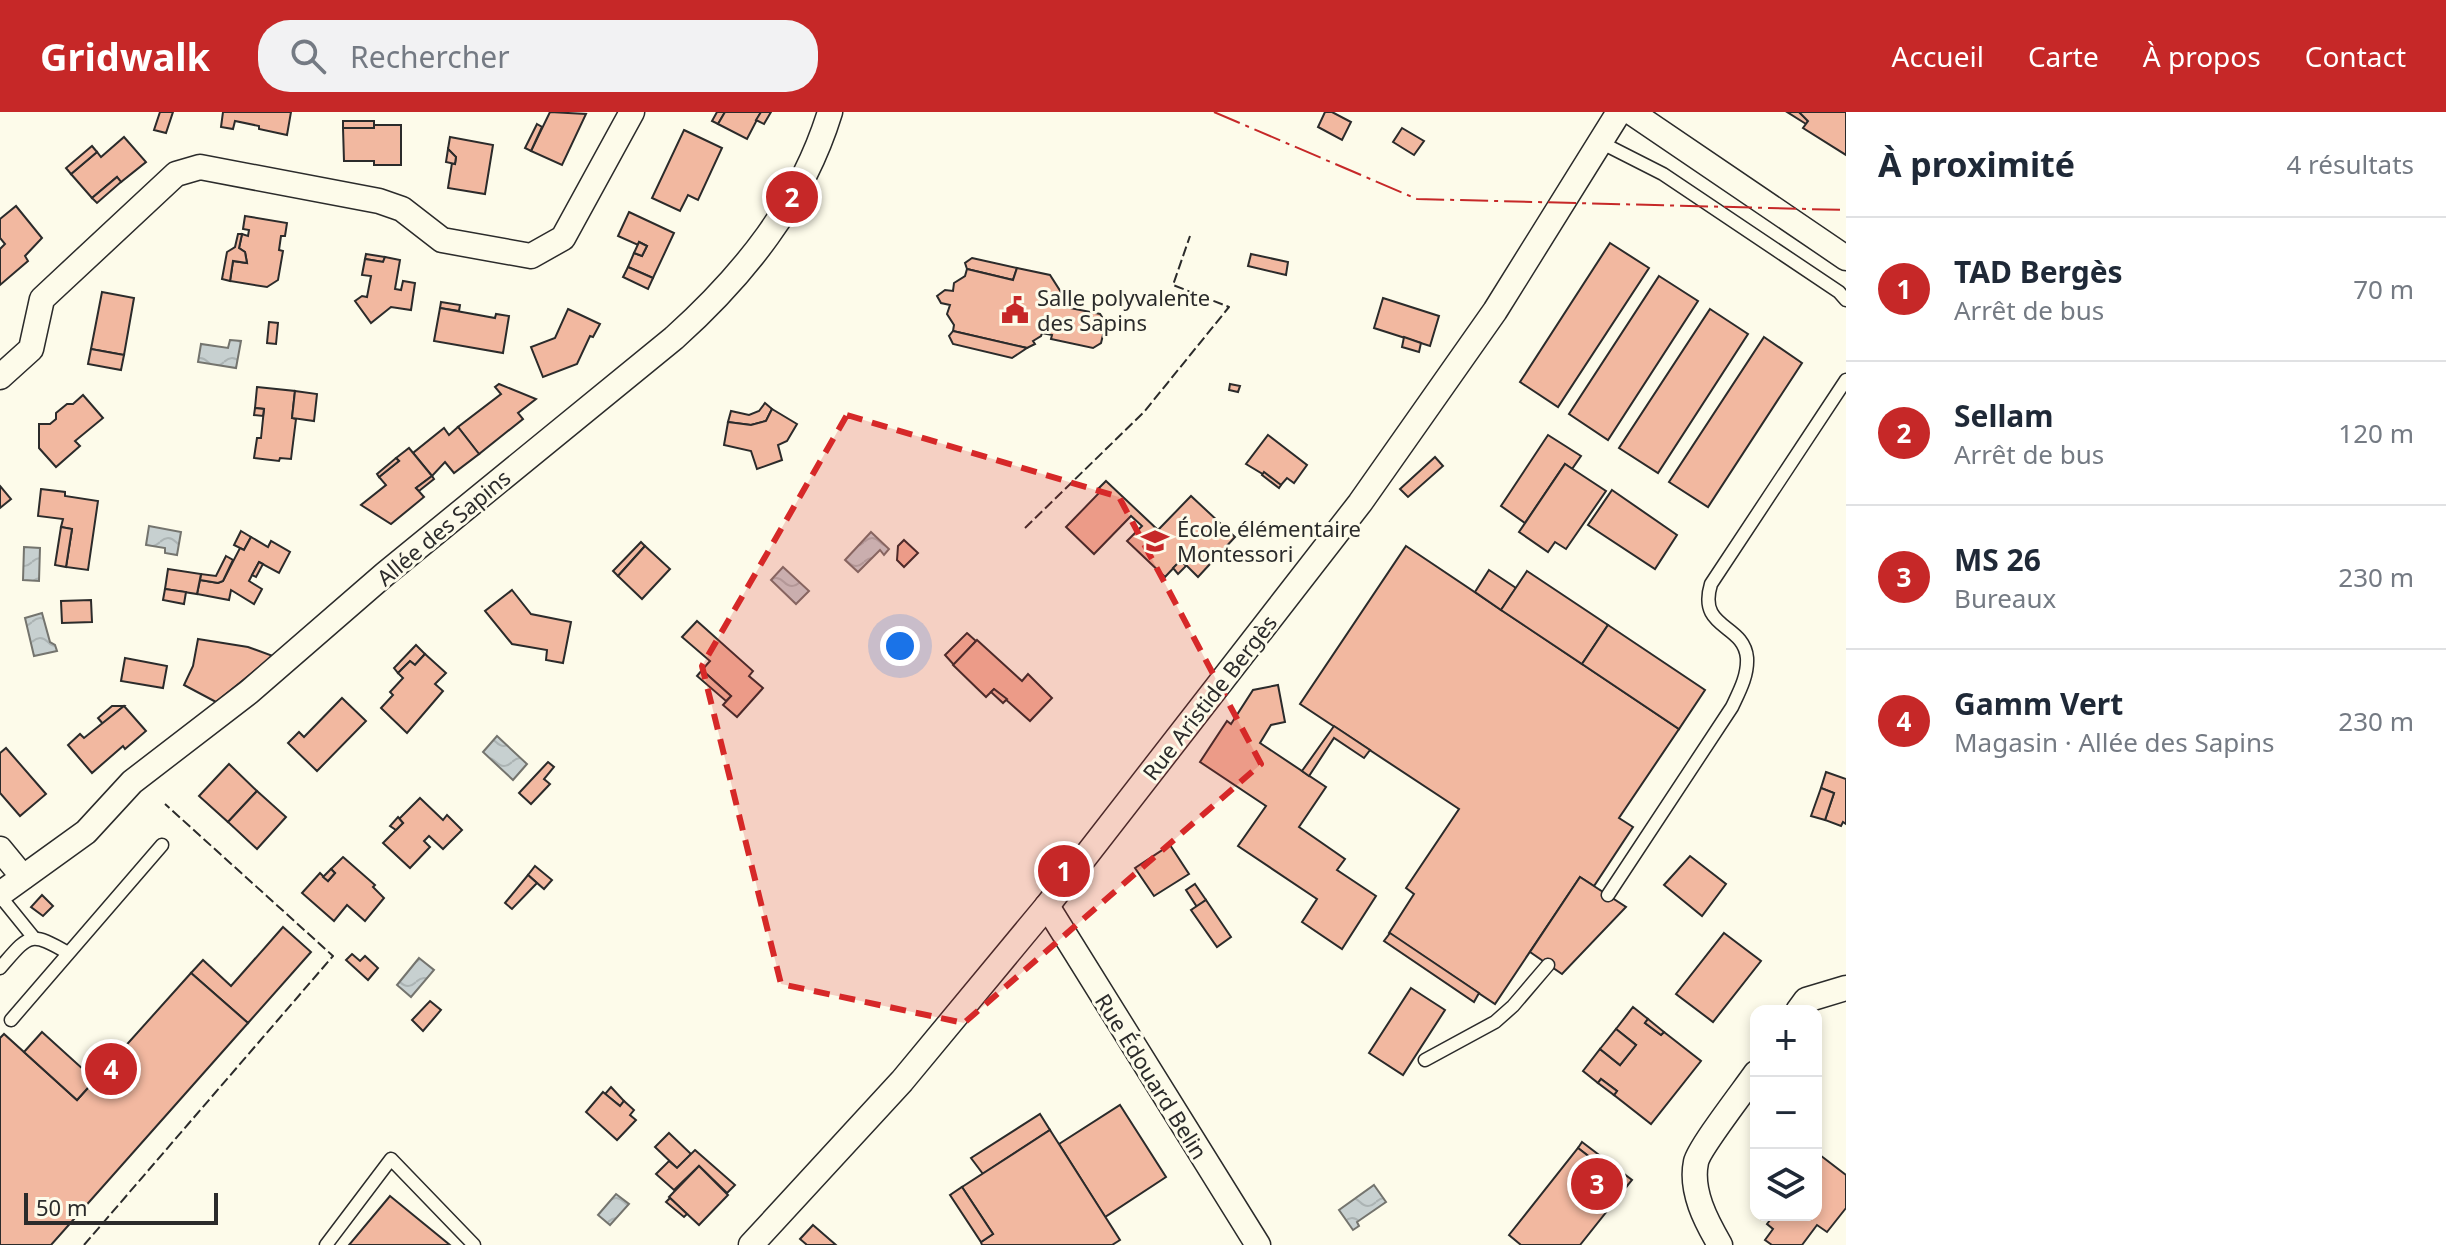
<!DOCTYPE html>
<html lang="fr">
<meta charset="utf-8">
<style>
:root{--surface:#fff;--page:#f2f2f3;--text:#1f2937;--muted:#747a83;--line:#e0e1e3;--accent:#c62828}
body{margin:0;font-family:"Noto Sans",sans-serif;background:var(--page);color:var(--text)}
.controls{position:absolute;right:24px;bottom:24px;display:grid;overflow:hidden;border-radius:16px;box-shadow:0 4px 12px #0003}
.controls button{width:72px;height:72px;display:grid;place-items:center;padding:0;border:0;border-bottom:2px solid var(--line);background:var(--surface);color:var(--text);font:40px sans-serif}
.scale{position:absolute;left:24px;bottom:20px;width:194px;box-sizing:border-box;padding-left:8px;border:4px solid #2b2b2b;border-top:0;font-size:22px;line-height:28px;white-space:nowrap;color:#2b2b2b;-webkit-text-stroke:6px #fdfbea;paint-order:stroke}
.you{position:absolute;left:900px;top:534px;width:28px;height:28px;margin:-20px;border:6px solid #fff;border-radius:50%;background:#1a73e8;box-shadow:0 0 0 12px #1a73e833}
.badge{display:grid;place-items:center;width:52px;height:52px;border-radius:50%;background:var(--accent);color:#fff;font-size:26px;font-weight:700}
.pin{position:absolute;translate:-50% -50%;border:4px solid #fff;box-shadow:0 2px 8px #0006}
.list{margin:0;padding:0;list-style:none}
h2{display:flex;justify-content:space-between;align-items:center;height:104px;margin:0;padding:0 32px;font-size:34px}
h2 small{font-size:26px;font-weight:400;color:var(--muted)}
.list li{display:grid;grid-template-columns:52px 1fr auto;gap:24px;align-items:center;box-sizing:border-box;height:144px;padding:0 32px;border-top:2px solid var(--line)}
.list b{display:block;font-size:30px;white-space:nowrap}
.list p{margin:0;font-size:26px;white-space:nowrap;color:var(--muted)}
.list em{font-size:26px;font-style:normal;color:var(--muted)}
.icon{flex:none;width:44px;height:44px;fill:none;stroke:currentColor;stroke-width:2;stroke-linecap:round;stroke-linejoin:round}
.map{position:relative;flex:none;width:1846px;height:1133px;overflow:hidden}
header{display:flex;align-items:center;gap:48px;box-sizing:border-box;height:112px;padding:0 40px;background:var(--accent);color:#fff}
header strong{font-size:38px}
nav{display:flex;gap:44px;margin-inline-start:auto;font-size:28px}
.search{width:560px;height:72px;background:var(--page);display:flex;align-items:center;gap:20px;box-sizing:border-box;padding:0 28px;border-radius:32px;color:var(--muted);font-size:30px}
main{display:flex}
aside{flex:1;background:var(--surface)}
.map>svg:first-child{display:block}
.water{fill:url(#water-waves);stroke:#74746e;stroke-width:2}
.building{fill:#f2b8a0;stroke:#2b2b2b;stroke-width:2}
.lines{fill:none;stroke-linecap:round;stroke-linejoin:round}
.service-casing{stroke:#2b2b2b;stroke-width:15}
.minor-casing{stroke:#2b2b2b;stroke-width:27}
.service{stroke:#fdfbea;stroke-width:12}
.minor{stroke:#fdfbea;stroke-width:24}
.fence{stroke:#2b2b2b;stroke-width:2;stroke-dasharray:10 4;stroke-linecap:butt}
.power{stroke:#c62828;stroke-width:2;stroke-dasharray:28 6 4 6;stroke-linecap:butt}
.marked{fill:#d62828;fill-opacity:0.2;stroke:#d62828;stroke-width:6;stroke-dasharray:16 10;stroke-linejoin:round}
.labels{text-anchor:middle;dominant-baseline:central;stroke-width:6;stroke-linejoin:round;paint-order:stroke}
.poi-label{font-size:22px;fill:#2b2b2b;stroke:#fdfbea;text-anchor:start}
.street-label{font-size:22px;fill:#2b2b2b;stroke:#fdfbea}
</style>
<header>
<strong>Gridwalk</strong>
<div class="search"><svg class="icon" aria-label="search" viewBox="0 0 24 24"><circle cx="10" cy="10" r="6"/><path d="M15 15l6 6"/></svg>Rechercher</div>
<nav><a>Accueil</a><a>Carte</a><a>À propos</a><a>Contact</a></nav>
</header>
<main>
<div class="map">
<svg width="1846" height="1133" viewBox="0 0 1846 1133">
<defs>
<pattern id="water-waves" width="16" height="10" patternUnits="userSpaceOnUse" patternTransform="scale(2)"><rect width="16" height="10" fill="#c7d0d0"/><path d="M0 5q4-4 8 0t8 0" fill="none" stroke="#abb3b3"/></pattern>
</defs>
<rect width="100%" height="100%" fill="#fdfbea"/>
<g class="water">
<polygon points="230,228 241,229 236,256 198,250 201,232 228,236"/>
<polygon points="149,414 181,420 177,443 165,441 165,436 146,433"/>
<polygon points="871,420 889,437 884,443 880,438 858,460 845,448"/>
<polygon points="24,435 40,436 39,469 23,468"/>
<polygon points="783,455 809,479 796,492 771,468"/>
<polygon points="42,501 50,530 55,533 57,539 34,544 25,506"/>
<polygon points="497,624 527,652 513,668 483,640"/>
<polygon points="419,846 434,858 411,885 397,873"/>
<polygon points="1374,1073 1386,1090 1357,1110 1359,1114 1353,1118 1339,1098"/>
<polygon points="616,1082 629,1092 610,1113 598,1103"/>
</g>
<g class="building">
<polygon points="160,0 173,0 166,21 154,18"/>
<polygon points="223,0 291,0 287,23 259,17 259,14 235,9 233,17 221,15"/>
<polygon points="550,0 586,2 562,53 531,39"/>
<polygon points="717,0 725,0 718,12 712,9"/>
<polygon points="725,0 761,0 747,27 718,12"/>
<polygon points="761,0 771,0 764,12 756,8"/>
<polygon points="1325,0 1332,0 1351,10 1342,28 1318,15"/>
<polygon points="1787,0 1799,0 1808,9 1806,12"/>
<polygon points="1799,0 1846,0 1846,43 1803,16 1808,9"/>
<rect x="343" y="9" width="31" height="7"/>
<polygon points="537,12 542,15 531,39 525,36"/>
<polygon points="374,13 401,13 401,53 374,53 374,49 344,49 343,16 374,16"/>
<polygon points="1402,16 1424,29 1414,43 1393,30"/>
<polygon points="684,18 722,36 698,88 688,83 680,99 652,86"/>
<polygon points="124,25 146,50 121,70 117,65 92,86 71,62 97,40 101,45"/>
<polygon points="450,25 493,33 485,82 448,76 452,51 455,52 456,45 448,37"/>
<polygon points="92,34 97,40 71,62 66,56"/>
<polygon points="448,37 456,45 455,52 446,50"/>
<polygon points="117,65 121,70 97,91 92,86"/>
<polygon points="16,94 42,126 25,144 28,149 0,173 0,137 5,132 0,126 0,107"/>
<polygon points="629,100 674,121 653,166 628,155 634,141 642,144 647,134 639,130 638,133 618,124"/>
<polygon points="245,104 287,111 285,124 281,124 279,138 283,139 278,168 267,175 230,169 233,149 247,151 245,140 239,136 242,122 248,124 249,118 243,117"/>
<polygon points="238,122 242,122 239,136 245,140 247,151 233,149 230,169 222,167 227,140 235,135"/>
<polygon points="639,130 647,134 642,144 634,141"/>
<polygon points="1610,131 1649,156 1558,295 1520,270"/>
<polygon points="366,142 385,145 383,150 365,147"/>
<polygon points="1251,142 1288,150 1286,163 1248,154"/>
<polygon points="385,145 400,148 395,177 401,178 403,169 415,171 411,198 391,195 371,211 355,189 362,184 367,185 371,164 362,163 365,147 383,150"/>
<polygon points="972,146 1017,156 1013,168 967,157 965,151"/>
<polygon points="628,155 653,166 648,177 623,165"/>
<polygon points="1017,156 1050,163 1066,188 1065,195 1100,202 1106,211 1101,231 1093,236 1051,227 1052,223 1042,221 1041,224 1033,229 1035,232 1027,236 953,219 954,213 947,202 950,193 941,191 937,184 945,178 953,179 954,171 965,164 967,157 1013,168"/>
<polygon points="1659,164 1698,189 1608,328 1569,302"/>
<polygon points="102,180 134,186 124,243 91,237"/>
<polygon points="1383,186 1439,204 1430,234 1374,216"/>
<polygon points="441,190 460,193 459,199 440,196"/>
<polygon points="440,196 495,206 496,202 509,204 503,241 434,229"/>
<polygon points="568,197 600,212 593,225 590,224 577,252 543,265 531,235 555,226"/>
<polygon points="1710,197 1748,222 1658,361 1619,336"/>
<polygon points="269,210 278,211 276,232 267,231"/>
<polygon points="953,219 1027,236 1012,246 953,232 949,224"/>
<polygon points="1404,225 1421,231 1419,240 1402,235"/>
<polygon points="1764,225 1802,251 1708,395 1669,370"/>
<polygon points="91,237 124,243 121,258 88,252"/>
<polygon points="499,272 536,287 518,301 523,307 479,342 458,315 501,282 495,275"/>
<polygon points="1230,272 1240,274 1238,280 1229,278"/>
<polygon points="257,275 295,279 292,306 296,307 291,347 280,346 279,349 254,346 257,326 261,326 264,297 255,296"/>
<polygon points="295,279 317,282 314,309 292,306"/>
<polygon points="83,283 103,306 75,329 80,334 56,355 39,336 39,312 50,312 56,307 56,301 67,292 73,292"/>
<polygon points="765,291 772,297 766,309 751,313 728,310 731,299 749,303 759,299"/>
<polygon points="255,296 264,297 263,304 254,303"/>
<polygon points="772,297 797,312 787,329 778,333 782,348 757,357 751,339 724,333 728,310 751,313 766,309"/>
<polygon points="458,315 479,342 454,361 445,350 432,364 413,341 444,316 449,323"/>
<polygon points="1268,323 1307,353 1294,371 1287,366 1281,373 1246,352"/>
<polygon points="1548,323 1581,344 1572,357 1565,352 1525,411 1501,394"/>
<polygon points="409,336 432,364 416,376 424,385 391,412 361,393 386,373 379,365 399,349 396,346"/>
<polygon points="1435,345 1443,354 1408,385 1400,377"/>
<polygon points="396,346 399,349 379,365 377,362"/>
<polygon points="1565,352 1606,379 1566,437 1555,430 1548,440 1519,420"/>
<polygon points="1264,360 1281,373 1279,376 1262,363"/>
<polygon points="432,364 434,367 419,379 416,376"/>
<polygon points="1106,369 1158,418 1191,384 1235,425 1198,465 1181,448 1165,465 1127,429 1142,414 1131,404 1094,442 1066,415 1101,379 1099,376"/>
<polygon points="0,374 11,387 0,396"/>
<polygon points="41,377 65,380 65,384 98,389 88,458 66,455 72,417 61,415 63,407 38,404"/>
<polygon points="1612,378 1677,423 1655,457 1588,413"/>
<polygon points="61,415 72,417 66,455 55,453"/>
<polygon points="241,419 251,425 244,438 234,433"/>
<polygon points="251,425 268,435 271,429 290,440 279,461 259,450 249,469 262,477 254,492 231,478 229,488 197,482 200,468 218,471 223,469 240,436 244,438"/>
<polygon points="904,428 918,441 904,455 897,448 898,434"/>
<polygon points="641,430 645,434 618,464 613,459"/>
<polygon points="645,434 670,457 642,487 618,464"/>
<polygon points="1406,434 1679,617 1619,706 1633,715 1594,774 1580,765 1495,892 1389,821 1414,782 1406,776 1459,697 1300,592"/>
<polygon points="226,444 233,448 223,469 218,471 200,468 201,462 216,464"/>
<polygon points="1181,448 1186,454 1178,462 1173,456"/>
<polygon points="259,450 263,452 256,465 252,463"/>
<polygon points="168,457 201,462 197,482 165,477"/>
<polygon points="1489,458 1516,476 1501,498 1475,480"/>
<polygon points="1527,459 1608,513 1582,552 1501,498"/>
<polygon points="165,477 186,480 184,492 163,488"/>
<polygon points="512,478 531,502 571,510 563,551 546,548 547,538 512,532 485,499"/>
<polygon points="91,488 92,510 62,511 61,489"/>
<polygon points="697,509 753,559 749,564 763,576 737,605 723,593 731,584 702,558 710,549 682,525"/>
<polygon points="1608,513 1705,578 1679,617 1582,552"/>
<polygon points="967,521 976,529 954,553 945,543"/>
<polygon points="198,527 248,535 273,544 216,590 184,573 193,554"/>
<polygon points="977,528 1022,569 1028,562 1052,586 1030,609 994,577 986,585 953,553"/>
<polygon points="416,533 425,542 415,553 410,549 398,561 394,556"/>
<polygon points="425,542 446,561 435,572 443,579 407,621 381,596 393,583 390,580 403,566 398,561 410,549 415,553"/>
<polygon points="125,546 167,554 163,576 121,569"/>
<polygon points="702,558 731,584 726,589 697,564"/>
<polygon points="1278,573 1285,610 1271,613 1260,631 1326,675 1299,715 1345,747 1337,758 1376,784 1342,837 1302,810 1317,787 1238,734 1266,694 1200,650 1227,609 1231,612 1253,578"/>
<polygon points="994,577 1007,587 1003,591 991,580"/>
<polygon points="342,586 366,609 317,659 288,631 299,620 304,625"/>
<polygon points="112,594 124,594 103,612 98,606"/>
<polygon points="124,594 146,619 125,637 123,634 92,661 68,633 80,622 84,626"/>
<polygon points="1334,614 1370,638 1364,646 1334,626 1309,664 1302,659"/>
<polygon points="6,636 46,682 20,704 0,681 0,641"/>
<polygon points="548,650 554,655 544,667 550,672 531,692 519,681"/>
<polygon points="229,652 257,679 228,710 199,684"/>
<polygon points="1826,660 1846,667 1846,712 1843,710 1841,714 1825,708 1834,681 1821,676"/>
<polygon points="1821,676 1834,681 1825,708 1811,704"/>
<polygon points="257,679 286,705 257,737 228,710"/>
<polygon points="420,686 443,708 447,703 462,718 443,737 429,724 424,729 430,735 410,756 383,731 403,711 399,707"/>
<polygon points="398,705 403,711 396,718 390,714"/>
<polygon points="1170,733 1189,762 1154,784 1135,756"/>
<polygon points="1690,744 1726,772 1702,804 1664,773"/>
<polygon points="343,745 375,773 373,775 384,786 365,809 347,793 334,809 302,781 320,761 328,769 335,761 331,757"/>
<polygon points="535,754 552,768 544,777 528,763"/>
<polygon points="331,757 335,761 328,769 323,765"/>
<polygon points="528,763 537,771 512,797 505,791"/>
<polygon points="1580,765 1626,795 1562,862 1530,840"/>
<polygon points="1195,772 1206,788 1197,795 1186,778"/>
<polygon points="42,783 53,794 43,804 31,795"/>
<polygon points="1206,788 1231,825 1217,835 1191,798"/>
<polygon points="283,815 311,840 248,911 191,861 203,848 231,874"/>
<polygon points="1390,821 1479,881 1474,890 1384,829"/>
<polygon points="1724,821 1761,849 1713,910 1676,882"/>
<polygon points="352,842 360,849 365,844 378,856 368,868 346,848"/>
<polygon points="191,861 248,911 51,1133 0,1133 0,926 4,922 77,988"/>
<polygon points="1411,876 1445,898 1403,963 1369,941"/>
<polygon points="430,889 441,898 423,919 412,908"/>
<polygon points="1633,895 1648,907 1645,911 1661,923 1664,920 1701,949 1651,1012 1614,983 1617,979 1601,967 1598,971 1583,959 1600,937 1620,953 1636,933 1616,917"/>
<polygon points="1648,907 1664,920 1661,923 1645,911"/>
<polygon points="1616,917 1636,933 1620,953 1600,937"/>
<polygon points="42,920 95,968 77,988 24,940"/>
<polygon points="1601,967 1617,979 1614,983 1598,971"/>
<polygon points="611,975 624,989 620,994 605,982"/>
<polygon points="603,980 620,994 624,989 634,998 630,1003 636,1008 617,1028 586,1000"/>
<polygon points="1120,993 1166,1065 1105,1105 1059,1032"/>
<polygon points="1040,1002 1050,1018 983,1062 971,1046"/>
<polygon points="1050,1018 1120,1128 1112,1133 982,1133 981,1130 993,1122 962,1075"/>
<polygon points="669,1021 691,1042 677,1056 655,1035"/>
<polygon points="1582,1030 1632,1068 1627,1074 1578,1036"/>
<polygon points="1578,1036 1627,1074 1580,1133 1521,1133 1509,1123"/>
<polygon points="695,1038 735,1073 727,1081 699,1054 674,1078 656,1062 669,1049 677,1056"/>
<polygon points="1816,1040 1846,1063 1846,1096 1827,1120 1817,1113 1802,1133 1772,1133 1765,1128 1773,1117 1767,1112 1774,1103 1816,1103"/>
<polygon points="699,1054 728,1083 699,1113 669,1085"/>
<polygon points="962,1075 993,1122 981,1130 950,1083"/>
<polygon points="390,1084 450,1133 349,1133"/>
<polygon points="670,1086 687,1102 684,1105 666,1090"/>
<polygon points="813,1113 836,1133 807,1133 800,1127"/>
</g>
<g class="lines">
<g class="service-casing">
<g id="service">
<polyline points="1600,30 1663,62 1839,180 1846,188"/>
<path d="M 1608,783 L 1732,595 C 1739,580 1748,564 1747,546 C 1744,511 1697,518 1711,472 L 1846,268"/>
<polyline points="0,784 34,826"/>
<path d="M 0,856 C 29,823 29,818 68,841"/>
<polyline points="11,908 162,733"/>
<polyline points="1425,948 1495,910 1513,894 1548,853"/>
<polyline points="326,1133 391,1047 474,1133"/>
</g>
</g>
<g class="minor-casing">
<g id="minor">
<polyline points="1631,0 1846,146"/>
<polyline points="0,265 31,237 42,187 176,62 200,55 379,89 402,97 442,128 531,144 563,126 632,0"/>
<polyline points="0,737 23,765"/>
<path d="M 0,782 L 86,720 L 132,670 L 249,580 L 385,462 L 674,226 C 744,163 802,91 830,0"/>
<polyline points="1047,794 1258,1133"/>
<polyline points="1798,899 1806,888 1846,876"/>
<polyline points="751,1133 902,969 1047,794 1360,391 1495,199 1619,0"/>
<path d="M 1720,1133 C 1706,1109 1690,1079 1696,1050 C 1699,1036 1745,977 1756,961"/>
</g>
</g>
<use href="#service" class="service"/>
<use href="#minor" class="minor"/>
<g class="fence">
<polyline points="1025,416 1144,300 1229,195 1173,173 1190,124"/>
<polyline points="84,1133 333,844 165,692"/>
</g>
<polyline class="power" points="1214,0 1417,87 1846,98"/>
</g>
<path class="marked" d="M 847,303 L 1119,385 L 1261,652 L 964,911 L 781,872 L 702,554 Z"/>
<defs>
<g id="civic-bare" transform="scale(2.16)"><path d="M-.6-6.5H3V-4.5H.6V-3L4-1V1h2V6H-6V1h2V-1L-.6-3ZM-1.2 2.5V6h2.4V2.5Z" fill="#c62828" stroke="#fdfbea" stroke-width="2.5" paint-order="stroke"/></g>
<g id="school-bare" transform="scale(2.16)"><path d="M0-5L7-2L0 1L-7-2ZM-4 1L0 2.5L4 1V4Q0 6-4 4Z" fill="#c62828" stroke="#fdfbea" stroke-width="2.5" paint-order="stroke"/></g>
</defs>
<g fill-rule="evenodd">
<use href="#civic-bare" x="1015" y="198"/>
<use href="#school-bare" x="1155" y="429"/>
</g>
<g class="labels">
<g class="poi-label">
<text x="1037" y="185">Salle polyvalente<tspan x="1037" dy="25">des Sapins</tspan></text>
<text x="1177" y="416">École élémentaire<tspan x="1177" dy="25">Montessori</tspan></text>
</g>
<g class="street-label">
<text transform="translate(443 415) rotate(-40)">Allée des Sapins</text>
<text transform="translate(1209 585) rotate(-52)">Rue Aristide Bergès</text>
<text transform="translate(1152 964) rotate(58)">Rue Édouard Belin</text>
</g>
</g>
</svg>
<div class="controls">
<button>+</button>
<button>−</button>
<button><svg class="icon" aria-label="layers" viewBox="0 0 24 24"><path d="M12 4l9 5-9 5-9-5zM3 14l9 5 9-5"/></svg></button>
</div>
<div class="scale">50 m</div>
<div class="you"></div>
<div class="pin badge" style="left:1064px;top:759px">1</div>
<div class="pin badge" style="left:792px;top:85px">2</div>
<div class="pin badge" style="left:1597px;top:1072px">3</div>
<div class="pin badge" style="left:111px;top:957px">4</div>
</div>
<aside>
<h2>À proximité<small>4 résultats</small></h2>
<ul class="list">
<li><span class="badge">1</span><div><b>TAD Bergès</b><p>Arrêt de bus</p></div><em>70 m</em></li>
<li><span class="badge">2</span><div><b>Sellam</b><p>Arrêt de bus</p></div><em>120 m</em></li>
<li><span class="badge">3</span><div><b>MS 26</b><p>Bureaux</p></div><em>230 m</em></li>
<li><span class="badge">4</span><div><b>Gamm Vert</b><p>Magasin · Allée des Sapins</p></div><em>230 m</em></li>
</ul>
</aside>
</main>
